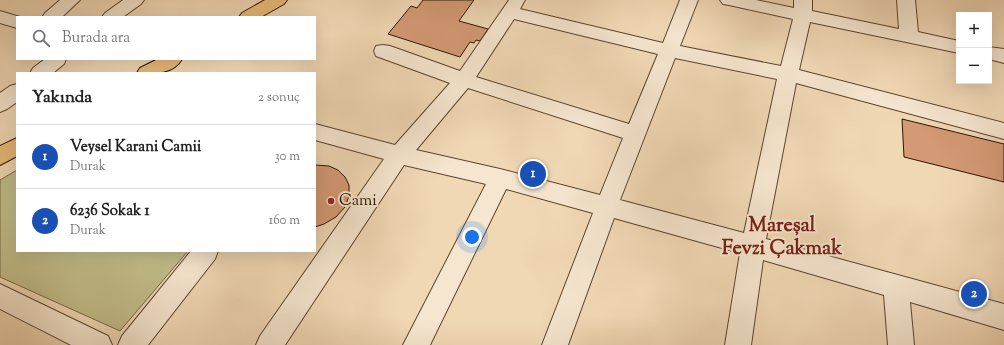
<!DOCTYPE html>
<html lang="tr">
<meta charset="utf-8">
<style>
:root{--surface:#fff;--page:#f6f6f6;--text:#222;--muted:#767676;--line:#e0e0e0;--accent:#8f2418}
body{margin:0;font-family:"Sorts Mill Goudy",serif;background:var(--page);color:var(--text)}
.controls{position:absolute;right:12px;top:12px;display:grid;overflow:hidden;border-radius:0px;box-shadow:0 4px 16px #0002}
.controls button{width:36px;height:36px;display:grid;place-items:center;padding:0;border:0;border-bottom:1px solid var(--line);background:var(--surface);color:var(--text);font:20px sans-serif}
.you{position:absolute;left:472px;top:237px;width:14px;height:14px;margin:-10px;border:3px solid #fff;border-radius:50%;background:#1a73e8;box-shadow:0 0 0 6px #1a73e833}
.badge{display:grid;place-items:center;width:26px;height:26px;border-radius:50%;background:var(--accent);color:#fff;font-size:13px;font-weight:700}
.pin{position:absolute;translate:-50% -50%;border:2px solid #fff;box-shadow:0 1px 4px #0006}
.list{margin:0;padding:0;list-style:none}
h2{display:flex;justify-content:space-between;align-items:center;height:52px;margin:0;padding:0 16px;font-size:17px}
h2 small{font-size:13px;font-weight:400;color:var(--muted)}
.list li{display:grid;grid-template-columns:26px 1fr auto;gap:12px;align-items:center;box-sizing:border-box;height:64px;padding:0 16px;border-top:1px solid var(--line)}
.list b{display:block;font-size:15px;white-space:nowrap}
.list p{margin:0;font-size:13px;white-space:nowrap;color:var(--muted)}
.list em{font-size:13px;font-style:normal;color:var(--muted)}
.icon{flex:none;width:22px;height:22px;fill:none;stroke:currentColor;stroke-width:2;stroke-linecap:round;stroke-linejoin:round}
.map{position:relative;flex:none;width:1004px;height:345px;overflow:hidden}
.search{position:absolute;background:var(--surface);box-shadow:0 4px 16px #0002;left:16px;top:16px;width:300px;height:44px;display:flex;align-items:center;gap:10px;box-sizing:border-box;padding:0 14px;border-radius:0px;color:var(--muted);font-size:15px}
.panel{position:absolute;background:var(--surface);box-shadow:0 4px 16px #0002;left:16px;top:72px;width:300px;height:180px;border-radius:0px}
.map>svg:first-child{display:block}
.green{fill:#c1bc89;stroke:#756946}
.building{fill:#d49a75;stroke:#291602}
.lines{fill:none;stroke-linecap:round;stroke-linejoin:round}
.minor-casing{stroke:#5b462f;stroke-width:2}
.major-casing{stroke:#291602;stroke-width:2}
.minor{fill:#f6e6cf;fill-rule:evenodd}
.major{fill:#e8bc7a;fill-rule:evenodd}
.poi-dot{fill:#8f2418;stroke:#f6e6cf;stroke-width:1.5}
.labels{text-anchor:middle;dominant-baseline:central;stroke-width:4;stroke-linejoin:round;paint-order:stroke}
.poi-label{font-size:16px;fill:#291602;stroke:#f6e6cf;text-anchor:start}
.district-label{font-size:20px;font-weight:bold;fill:#7a1f14;stroke:#f6e6cf}
</style>
<div class="map">
<svg width="1004" height="345" viewBox="0 0 1004 345">
<rect width="100%" height="100%" fill="#f1d8b5"/>
<filter id="stains"><feTurbulence type="fractalNoise" baseFrequency=".005" numOctaves="4"/><feColorMatrix values="0 0 0 0 .2 0 0 0 0 .09 0 0 0 0 .02 0 0 0 .5 -.17"/></filter>
<radialGradient id="worn" r=".72"><stop offset=".6" stop-color="#630" stop-opacity="0"/><stop offset="1" stop-color="#630" stop-opacity=".3"/></radialGradient>
<polygon class="green" points="17,170 17,251 188,251 120,331 0,277 0,180"/>
<g class="building">
<polygon points="423,0 474,0 459,21 488,29 480,41 476,40 474,43 470,42 460,57 388,34 411,6 417,8"/>
<polygon points="902,119 1004,144 1004,182 904,157"/>
<polygon points="315,165 329,166 338,170 345,177 349,185 349,196 345,207 336,217 324,224 315,227"/>
</g>
<g class="lines">
<g class="minor-casing">
<g id="minor">
<polygon points="60,0 80,0 62,17 42,17 45,13"/>
<polygon points="123,0 144,0 141,4 123,17 102,17 105,13"/>
<path d="M 509,0 L 525,0 L 520,9 L 663,43 L 680,0 L 698,0 L 680,46 L 781,66 L 793,19 L 729,5 L 723,4 L 720,0 L 756,0 L 794,8 L 794,0 L 812,0 L 812,11 L 899,29 L 897,0 L 915,0 L 918,32 L 959,41 L 959,53 L 810,22 L 799,70 L 1004,123 L 1004,139 L 796,83 L 766,239 L 1004,304 L 1004,330 L 910,302 L 914,345 L 888,345 L 884,295 L 763,260 L 751,345 L 725,345 L 740,253 L 614,218 L 568,345 L 542,345 L 593,213 L 506,189 L 430,345 L 403,345 L 486,184 L 404,165 L 285,345 L 256,345 L 260,336 L 384,159 L 315,140 L 315,124 L 395,145 L 450,83 L 376,56 L 374,51 L 376,46 L 383,45 L 390,46 L 460,71 ZM 514,19 L 658,54 L 629,124 L 476,77 ZM 675,58 L 777,79 L 744,233 L 620,200 ZM 468,88 L 623,138 L 600,195 L 500,169 L 416,150 Z"/>
<polygon points="0,11 20,17 17,17 17,28 0,23"/>
<polygon points="989,47 1004,49 1004,63 989,59"/>
<polygon points="45,59 66,59 64,64 53,73 30,73 33,68"/>
<polygon points="17,84 17,102 7,109 0,112 0,93 10,86"/>
<polygon points="191,251 218,251 215,259 148,345 118,345 122,336"/>
<polygon points="0,284 108,336 112,345 71,345 0,309"/>
</g>
</g>
<g class="major-casing">
<g id="major">
<polygon points="265,0 287,0 284,4 261,17 239,17 242,13"/>
<path d="M 158,59 L 182,59 C 173,75 153,73 137,73 L 140,68 Z"/>
<polygon points="17,138 17,156 0,165 0,146"/>
</g>
</g>
<use href="#minor" class="minor"/>
<use href="#major" class="major"/>
</g>
<circle class="poi-dot" cx="331" cy="201" r="4"/>
<g class="labels">
<g class="poi-label">
<text x="339" y="201">Cami</text>
</g>
<g class="district-label">
<text x="782" y="226">Mareşal<tspan x="782" dy="23">Fevzi Çakmak</tspan></text>
</g>
</g>
<rect width="100%" height="100%" filter="url(#stains)"/>
<rect width="100%" height="100%" fill="url(#worn)"/>
</svg>
<div class="controls">
<button>+</button>
<button>−</button>
</div>
<div class="you"></div>
<div class="pin badge" style="left:533px;top:174px;background:#1a4fb4">1</div>
<div class="pin badge" style="left:974px;top:294px;background:#1a4fb4">2</div>
<div class="search"><svg class="icon" aria-label="search" viewBox="0 0 24 24"><circle cx="10" cy="10" r="6"/><path d="M15 15l6 6"/></svg>Burada ara</div>
<section class="panel">
<h2>Yakında<small>2 sonuç</small></h2>
<ul class="list">
<li><span class="badge" style="background:#1a4fb4">1</span><div><b>Veysel Karani Camii</b><p>Durak</p></div><em>30 m</em></li>
<li><span class="badge" style="background:#1a4fb4">2</span><div><b>6236 Sokak 1</b><p>Durak</p></div><em>160 m</em></li>
</ul>
</section>
</div>
